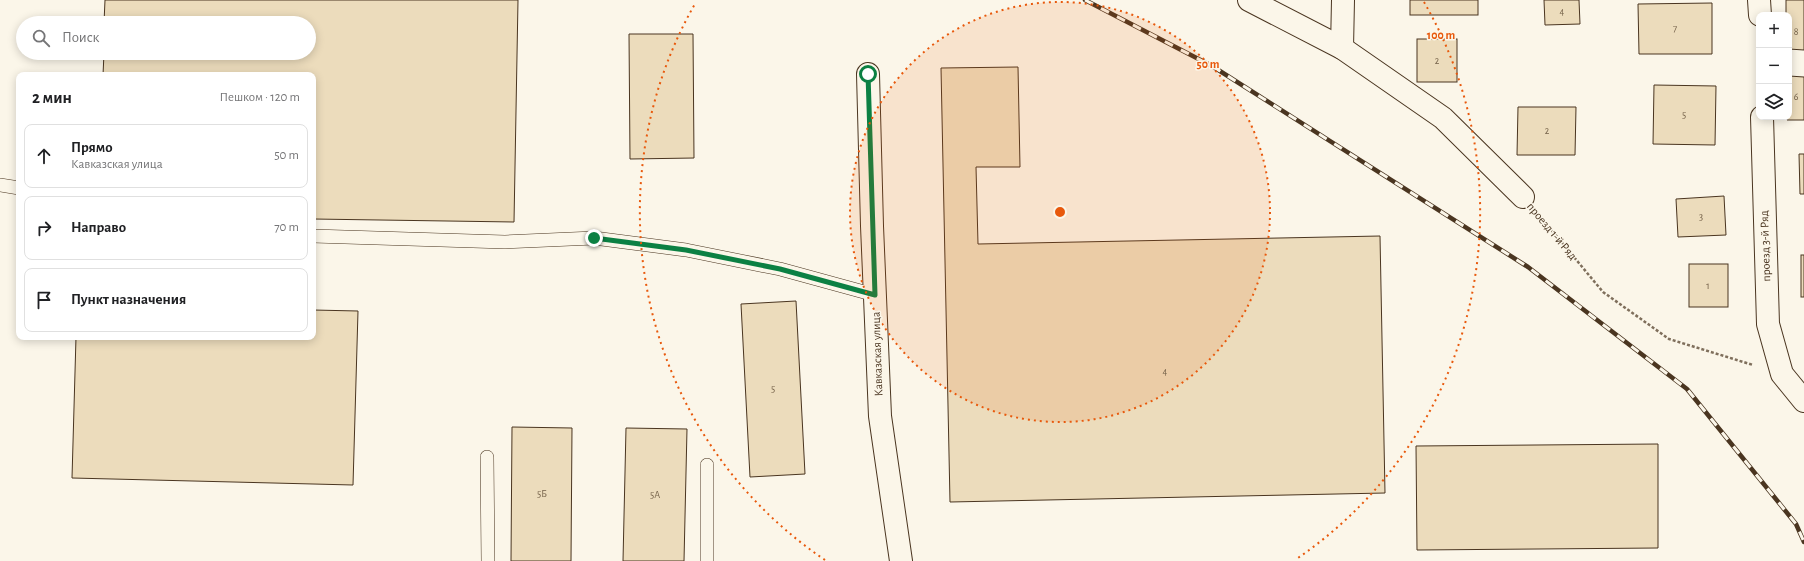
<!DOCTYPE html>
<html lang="ru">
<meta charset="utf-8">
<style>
:root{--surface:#fff;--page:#f6f6f6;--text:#202124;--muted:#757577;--line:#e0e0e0}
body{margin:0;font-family:"Alegreya Sans",sans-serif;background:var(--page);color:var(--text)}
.controls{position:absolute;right:12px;top:12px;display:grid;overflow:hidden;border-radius:8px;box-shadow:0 2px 10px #0003}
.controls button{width:36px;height:36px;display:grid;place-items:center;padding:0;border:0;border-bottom:1px solid var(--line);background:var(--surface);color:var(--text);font:20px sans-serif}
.stop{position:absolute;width:12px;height:12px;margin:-9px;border:3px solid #0b8043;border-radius:50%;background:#fff}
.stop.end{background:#0b8043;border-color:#fff;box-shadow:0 1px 4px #0008}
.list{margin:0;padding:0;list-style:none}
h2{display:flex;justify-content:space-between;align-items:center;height:52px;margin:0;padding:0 16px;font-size:17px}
h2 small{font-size:13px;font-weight:400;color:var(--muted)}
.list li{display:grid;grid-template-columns:26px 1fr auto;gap:12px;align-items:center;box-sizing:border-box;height:64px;margin:0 8px 8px;padding:0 8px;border:1px solid var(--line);border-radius:8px}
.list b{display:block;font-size:15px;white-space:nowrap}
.list p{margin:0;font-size:13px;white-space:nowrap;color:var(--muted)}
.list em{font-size:13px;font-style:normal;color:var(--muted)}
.icon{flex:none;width:22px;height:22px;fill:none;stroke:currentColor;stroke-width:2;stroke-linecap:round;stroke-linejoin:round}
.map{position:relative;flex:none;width:1804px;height:561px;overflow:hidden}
.search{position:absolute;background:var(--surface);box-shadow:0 2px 10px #0003;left:16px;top:16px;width:300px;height:44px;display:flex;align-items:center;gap:10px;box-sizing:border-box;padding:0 14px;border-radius:22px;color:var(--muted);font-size:15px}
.panel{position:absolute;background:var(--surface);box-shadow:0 2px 10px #0003;left:16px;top:72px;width:300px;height:268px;border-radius:8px}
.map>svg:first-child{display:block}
.building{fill:#ecdcbc;stroke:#4a3520}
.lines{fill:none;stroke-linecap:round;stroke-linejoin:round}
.lane-casing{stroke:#4a3520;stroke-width:14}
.street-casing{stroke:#4a3520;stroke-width:24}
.path{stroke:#7f6f5c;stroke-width:2.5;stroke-dasharray:3 2;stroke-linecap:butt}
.lane{stroke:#fbf6e9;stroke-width:13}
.street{stroke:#fbf6e9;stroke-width:22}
.rail-casing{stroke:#4a3520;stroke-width:4.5}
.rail{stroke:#fbf6e9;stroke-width:3;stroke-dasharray:9;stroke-linecap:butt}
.route{stroke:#0b8043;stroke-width:5}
.ring{fill:none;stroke:#e8590c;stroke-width:2;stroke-dasharray:2 4}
.labels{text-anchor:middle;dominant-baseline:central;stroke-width:3;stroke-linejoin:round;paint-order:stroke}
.number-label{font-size:10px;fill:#725f47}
.street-label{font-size:12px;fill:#4a3520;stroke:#fbf6e9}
.centre{fill:#e8590c;stroke:#fbf6e9;stroke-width:2}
.ring-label{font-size:12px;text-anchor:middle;font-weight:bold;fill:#e8590c;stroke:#fbf6e9;stroke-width:3;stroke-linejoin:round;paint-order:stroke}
</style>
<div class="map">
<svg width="1804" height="561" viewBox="0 0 1804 561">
<rect width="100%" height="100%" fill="#fbf6e9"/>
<g class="building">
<polygon points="105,0 518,0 514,222 313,219 313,75 103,75 104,53 309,53 309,23 104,23"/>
<rect x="1410" y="0" width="68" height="15"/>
<polygon points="1544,0 1579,0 1580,24 1545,25"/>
<polygon points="1786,0 1804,0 1804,50 1789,49 1789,15 1786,15"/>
<polygon points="1712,3 1712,54 1639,54 1638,4"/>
<polygon points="629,34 693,34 694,158 630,159"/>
<rect x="1417" y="39" width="40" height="43"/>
<polygon points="1018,67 1020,167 976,167 978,244 1380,236 1385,493 950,502 941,68"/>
<polygon points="1789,76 1804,77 1804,120 1787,120 1787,117 1789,117"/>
<polygon points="1654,85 1716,86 1715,145 1653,144"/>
<polygon points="1518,107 1576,107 1575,155 1517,155"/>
<polygon points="1799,154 1804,154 1804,194 1800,194"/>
<polygon points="1724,196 1726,235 1678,237 1676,199"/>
<rect x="1801" y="255" width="3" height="42"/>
<rect x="1689" y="264" width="39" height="43"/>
<polygon points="796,301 805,474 750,477 741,304"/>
<polygon points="313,310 358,311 353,485 72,478 76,337 313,337"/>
<polygon points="512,427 572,428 571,561 511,561"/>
<polygon points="626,428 687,429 684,561 623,561"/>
<polygon points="1658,444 1658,548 1417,550 1416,446"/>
</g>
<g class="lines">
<g class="lane-casing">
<g id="lane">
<polyline points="0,185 19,188"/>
<polyline points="313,236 505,242 594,238 686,250 780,269 875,295"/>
<polyline points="487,457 488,561"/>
<polyline points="707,465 707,561"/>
</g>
</g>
<g class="street-casing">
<g id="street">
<polyline points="1249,0 1342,48 1443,118 1523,197"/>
<polyline points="1759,0 1760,15"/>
<polyline points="1342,48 1343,0"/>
<polyline points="868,74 872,226 880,416 901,561"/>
<polyline points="1762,117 1768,324 1782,374 1804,401"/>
</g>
</g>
<polyline class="path" points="1539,215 1603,292 1669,339 1753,365"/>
<use href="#lane" class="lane"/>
<use href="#street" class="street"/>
<g class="rail-casing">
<polyline id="rail" points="1085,0 1212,66 1528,267 1687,389 1796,524 1804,542"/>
</g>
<use href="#rail" class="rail"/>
</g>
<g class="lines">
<polyline class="route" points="594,238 686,250 780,269 875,295 868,74"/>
</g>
<circle cx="1060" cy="212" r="210" fill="#e8590c" fill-opacity=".12"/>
<g class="ring">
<circle cx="1060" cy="212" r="210"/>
<path d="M825 560A420 420 0 0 1 696 2M1424 2A420 420 0 0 1 1295 560"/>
</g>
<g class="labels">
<g class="number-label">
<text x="1562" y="12">4</text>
<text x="1675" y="29">7</text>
<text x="1796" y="32">8</text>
<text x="1437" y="61">2</text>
<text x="1796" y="97">6</text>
<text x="1684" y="115">5</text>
<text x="1547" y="131">2</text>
<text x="1701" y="217">3</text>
<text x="1708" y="286">1</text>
<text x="1165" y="372">4</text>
<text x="773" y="389">5</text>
<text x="542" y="494">5Б</text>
<text x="655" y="495">5А</text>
</g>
<g class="street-label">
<text transform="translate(1552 231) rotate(50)">проезд 1-й Ряд</text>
<text transform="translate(1765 246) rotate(-92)">проезд 3-й Ряд</text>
<text transform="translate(877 354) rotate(-92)">Кавказская улица</text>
</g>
</g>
<circle cx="1060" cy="212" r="6" class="centre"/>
<g class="ring-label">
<text x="1441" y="39">100 m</text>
<text x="1208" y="68">50 m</text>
</g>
</svg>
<div class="controls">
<button>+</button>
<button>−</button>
<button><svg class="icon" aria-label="layers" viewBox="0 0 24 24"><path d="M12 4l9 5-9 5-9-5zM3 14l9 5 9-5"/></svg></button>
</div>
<div class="stop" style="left:868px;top:74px"></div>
<div class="stop end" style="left:594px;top:238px"></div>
<div class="search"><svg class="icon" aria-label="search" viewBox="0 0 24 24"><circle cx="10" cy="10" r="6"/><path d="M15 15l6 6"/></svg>Поиск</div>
<section class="panel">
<h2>2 мин<small>Пешком · 120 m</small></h2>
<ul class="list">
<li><svg class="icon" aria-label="ahead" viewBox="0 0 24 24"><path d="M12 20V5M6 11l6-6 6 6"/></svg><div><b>Прямо</b><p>Кавказская улица</p></div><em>50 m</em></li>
<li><svg class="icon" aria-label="right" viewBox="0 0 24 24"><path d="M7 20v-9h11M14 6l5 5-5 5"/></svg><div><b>Направо</b></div><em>70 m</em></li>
<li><svg class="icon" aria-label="arrive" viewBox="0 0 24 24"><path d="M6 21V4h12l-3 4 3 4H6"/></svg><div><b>Пункт назначения</b></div></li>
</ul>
</section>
</div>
